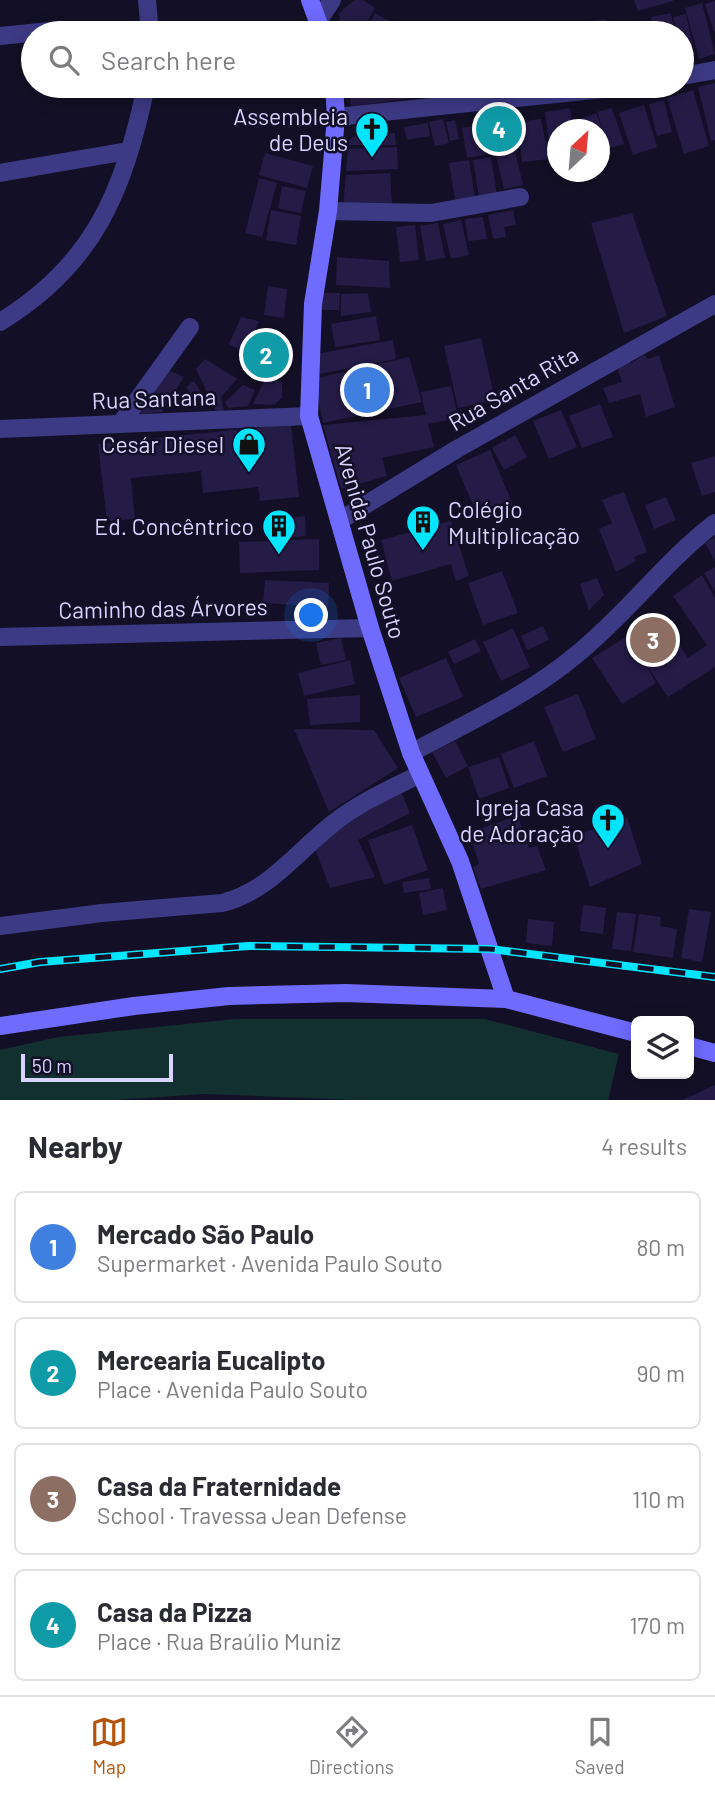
<!DOCTYPE html>
<meta charset="utf-8">
<style>
:root{--surface:#fff;--page:#f2f2f3;--text:#2b2b33;--muted:#7c7c81;--line:#e1e1e2;--accent:#b45309}
body{margin:0;font-family:Barlow,sans-serif;background:var(--page);color:var(--text)}
.controls{position:absolute;right:21px;bottom:21px;display:grid;overflow:hidden;border-radius:10px;box-shadow:0 4px 18px #0003}
.controls button{width:63px;height:63px;display:grid;place-items:center;padding:0;border:0;border-bottom:2px solid var(--line);background:var(--surface);color:var(--text);font:35px sans-serif}
.compass{position:absolute;left:547px;top:119px;width:63px;height:63px;border-radius:50%;background:var(--surface);box-shadow:0 4px 18px #0003;rotate:26deg}
.scale{position:absolute;left:21px;bottom:18px;width:152px;box-sizing:border-box;padding-left:7px;border:4px solid #d9d4ff;border-top:0;font-size:19px;line-height:24px;white-space:nowrap;color:#d9d4ff;-webkit-text-stroke:5px #130f26;paint-order:stroke}
.you{position:absolute;left:312px;top:616px;width:24px;height:24px;margin:-18px;border:5px solid #fff;border-radius:50%;background:#1a73e8;box-shadow:0 0 0 10px #1a73e833}
.badge{display:grid;place-items:center;width:46px;height:46px;border-radius:50%;background:var(--accent);color:#fff;font-size:23px;font-weight:700}
.pin{position:absolute;translate:-50% -50%;border:4px solid #fff;box-shadow:0 2px 7px #0006}
.list{margin:0;padding:0;list-style:none}
h2{display:flex;justify-content:space-between;align-items:center;height:91px;margin:0;padding:0 28px;font-size:30px}
h2 small{font-size:23px;font-weight:400;color:var(--muted)}
.list li{display:grid;grid-template-columns:46px 1fr auto;gap:21px;align-items:center;box-sizing:border-box;height:112px;margin:0 14px 14px;padding:0 14px;border:2px solid var(--line);border-radius:10px}
.list b{display:block;font-size:26px;white-space:nowrap}
.list p{margin:0;font-size:23px;white-space:nowrap;color:var(--muted)}
.list em{font-size:23px;font-style:normal;color:var(--muted)}
.icon{flex:none;width:38px;height:38px;fill:none;stroke:currentColor;stroke-width:2;stroke-linecap:round;stroke-linejoin:round}
.map{position:relative;flex:none;width:715px;height:1100px;overflow:hidden}
.search{position:absolute;background:var(--surface);box-shadow:0 4px 18px #0003;left:21px;right:21px;top:21px;height:77px;display:flex;align-items:center;gap:18px;box-sizing:border-box;padding:0 24px;border-radius:38px;color:var(--muted);font-size:26px}
.sheet{height:595px;background:var(--surface)}
nav{display:flex;justify-content:space-around;align-items:center;box-sizing:border-box;height:98px;border-top:2px solid var(--line);background:var(--surface);font-size:19px;color:var(--muted)}
nav a{display:grid;justify-items:center;gap:4px}
nav .on{color:var(--accent)}
.map>svg:first-child{display:block}
.green{fill:#12302f}
.building{fill:#241b47}
.lines{fill:none;stroke-linecap:round;stroke-linejoin:round}
.minor{stroke:#3d3a85;stroke-width:18}
.secondary{stroke:#6f6bff;stroke-width:18}
.rail-casing{stroke:#00e5ff;stroke-width:8}
.rail{stroke:#130f26;stroke-width:5;stroke-dasharray:16;stroke-linecap:butt}
.labels{text-anchor:middle;dominant-baseline:central;stroke-width:5;stroke-linejoin:round;paint-order:stroke}
.poi-label{font-size:23px;fill:#d9d4ff;stroke:#130f26;text-anchor:end}
.street-label{font-size:23px;fill:#d9d4ff;stroke:#130f26}
</style>
<div class="map">
<svg width="715" height="1100" viewBox="0 0 715 1100">
<rect width="100%" height="100%" fill="#130f26"/>
<polygon class="green" points="235,1019 485,1019 619,1054 608,1100 354,1100 205,1094 115,1100 0,1100 0,1050 58,1037"/>
<g class="building">
<polygon points="355,0 363,0 375,8 361,33 341,33 339,13"/>
<polygon points="634,0 673,0 673,1 638,11"/>
<polygon points="715,1 715,31 714,32 705,4"/>
<polygon points="702,3 715,54 699,59 685,8"/>
<polygon points="375,13 410,33 365,33"/>
<polygon points="671,13 675,33 618,33 617,29 641,26 641,32 653,29 651,17"/>
<polygon points="686,14 693,46 682,49 682,33 677,33 673,17"/>
<polygon points="606,19 608,33 584,33 582,23"/>
<polygon points="715,83 715,140 711,141 698,87"/>
<polygon points="348,86 405,86 408,99 351,106"/>
<polygon points="410,86 441,86 442,94 411,97"/>
<polygon points="444,86 460,86 460,89 444,90"/>
<polygon points="468,86 493,86 493,89 468,90"/>
<polygon points="500,86 526,86 526,91 500,90"/>
<polygon points="693,90 709,146 684,154 667,98"/>
<polygon points="664,100 672,132 657,136 649,104"/>
<polygon points="644,105 657,147 633,155 619,113"/>
<polygon points="570,108 573,130 557,130 557,159 551,160 545,112"/>
<polygon points="612,108 624,144 600,151 600,130 578,130 575,121 596,113 603,130 597,112"/>
<polygon points="509,113 513,142 489,146 484,117"/>
<polygon points="443,119 449,143 435,146 429,122"/>
<polygon points="541,119 549,159 522,162 517,122"/>
<polygon points="455,120 459,139 450,141 446,122"/>
<polygon points="428,123 430,136 407,140 404,127"/>
<polygon points="482,125 487,154 467,158 462,128"/>
<polygon points="359,133 366,133 367,145 348,145 349,140"/>
<polygon points="368,133 395,133 396,145 368,145"/>
<polygon points="397,147 398,169 346,171 348,149"/>
<polygon points="515,151 523,185 504,189 496,156"/>
<polygon points="265,153 313,166 307,188 259,175"/>
<polygon points="491,157 497,195 479,198 473,160"/>
<polygon points="469,160 475,197 455,200 449,163"/>
<polygon points="390,173 392,205 343,206 346,175"/>
<polygon points="259,178 277,183 262,237 245,233"/>
<polygon points="282,186 306,191 301,213 278,208"/>
<polygon points="271,210 301,216 296,245 266,240"/>
<polygon points="513,210 516,225 504,227 506,237 493,239 488,215"/>
<polygon points="632,213 667,316 624,333 591,223"/>
<polygon points="483,217 487,239 468,241 465,219"/>
<polygon points="461,220 469,255 451,259 443,224"/>
<polygon points="438,223 445,258 426,261 420,226"/>
<polygon points="415,225 419,260 400,262 396,227"/>
<polygon points="337,257 389,261 390,288 336,285"/>
<polygon points="268,286 287,289 284,318 264,315"/>
<polygon points="321,293 340,293 339,310 321,310"/>
<polygon points="368,293 371,312 341,316 341,294"/>
<polygon points="376,316 380,340 335,347 331,324"/>
<polygon points="241,317 259,321 245,353 229,344"/>
<polygon points="481,338 495,400 458,408 444,346"/>
<polygon points="253,340 286,354 279,369 246,355"/>
<polygon points="393,340 396,359 320,374 316,354"/>
<polygon points="644,355 648,359 659,355 675,407 646,417 640,394 609,403 603,388 622,382 616,364 630,359 631,363"/>
<polygon points="409,357 422,402 323,423 314,379"/>
<polygon points="205,359 237,379 221,397 224,411 216,411 196,369"/>
<polygon points="164,368 184,377 162,412 136,414"/>
<polygon points="267,375 282,382 282,398 274,405 253,404"/>
<polygon points="194,381 204,396 196,402 186,387"/>
<polygon points="243,385 255,390 248,406 228,408 225,402"/>
<polygon points="451,386 458,418 428,424 434,447 382,458 387,476 341,489 323,425 426,415 421,392"/>
<polygon points="600,404 613,437 582,448 569,416"/>
<polygon points="561,410 577,447 549,459 533,421"/>
<polygon points="291,424 299,497 260,501 258,487 203,493 201,471 131,478 135,519 107,521 98,444"/>
<polygon points="515,435 527,457 504,470 492,448"/>
<polygon points="490,450 513,505 479,519 456,465"/>
<polygon points="715,456 715,492 702,496 691,463"/>
<polygon points="624,492 647,552 634,557 636,561 616,572 599,529 612,523 602,500"/>
<polygon points="666,497 676,520 654,529 645,505"/>
<polygon points="305,516 306,536 270,539 268,519"/>
<polygon points="451,521 469,576 456,581 451,564 392,581 381,540"/>
<polygon points="715,537 715,561 705,543"/>
<polygon points="319,539 319,570 240,573 239,542"/>
<polygon points="715,567 715,592 704,573"/>
<polygon points="502,571 518,613 483,625 468,583"/>
<polygon points="702,575 715,598 715,667 668,697 645,663 656,683 622,704 592,658 660,616 688,658 707,645 673,596"/>
<polygon points="597,578 604,595 589,610 580,584"/>
<polygon points="265,580 329,583 328,607 263,603"/>
<polygon points="543,626 549,640 527,650 521,636"/>
<polygon points="513,628 530,667 501,681 483,642"/>
<polygon points="341,638 346,660 321,665 316,643"/>
<polygon points="475,639 481,651 454,664 448,652"/>
<polygon points="446,658 463,697 416,717 399,678"/>
<polygon points="350,660 355,684 304,696 298,673"/>
<polygon points="578,694 596,739 563,752 544,707"/>
<polygon points="360,695 360,722 310,725 307,699"/>
<polygon points="294,729 374,730 398,768 329,812"/>
<polygon points="455,741 468,766 446,778 432,752"/>
<polygon points="534,741 547,776 514,788 501,754"/>
<polygon points="499,757 509,788 479,799 468,767"/>
<polygon points="401,792 410,813 358,840 375,877 330,888 315,849 348,821"/>
<polygon points="518,816 529,848 537,846 546,870 481,889 473,867 479,864 469,832"/>
<polygon points="627,817 642,864 590,887 574,836"/>
<polygon points="412,825 428,870 384,885 368,840"/>
<polygon points="429,878 431,889 404,893 402,882"/>
<polygon points="443,888 447,910 423,915 419,893"/>
<polygon points="583,905 606,908 603,934 580,931"/>
<polygon points="689,909 711,912 702,962 681,958"/>
<polygon points="617,912 636,914 631,951 612,949"/>
<polygon points="639,914 661,917 660,926 677,929 673,958 633,952"/>
<polygon points="528,919 554,922 552,946 526,943"/>
<polygon points="715,1085 715,1100 682,1100"/>
</g>
<g class="lines">
<g class="minor">
<polyline points="147,0 150,33"/>
<polyline points="319,20 332,0"/>
<polyline points="0,36 49,31 150,30"/>
<polyline points="682,76 715,70"/>
<polyline points="336,117 632,86"/>
<polyline points="0,173 128,151"/>
<polyline points="328,211 431,213 520,197"/>
<path d="M 0,322 C 95,264 124,190 146,86"/>
<polyline points="121,423 190,327"/>
<polyline points="0,429 309,416"/>
<polyline points="339,521 457,449 715,304"/>
<polyline points="0,637 370,628"/>
<path d="M 411,753 C 467,723 527,696 576,655 C 626,615 664,562 715,523"/>
<path d="M 0,926 L 102,913 L 222,903 C 270,891 297,851 335,822 C 360,802 391,789 420,774"/>
</g>
<g class="secondary">
<polyline points="310,0 322,33"/>
<polyline points="334,86 336,117 328,211 313,304 309,416 370,628 411,753 460,861 506,999"/>
<polyline points="0,1026 134,1006 229,996 346,993 506,999 636,1033"/>
<polyline points="689,1046 715,1053"/>
</g>
<g class="rail-casing">
<polyline id="rail" points="0,969 40,962 248,946 490,949 715,977"/>
</g>
<use href="#rail" class="rail"/>
</g>
<defs>
<g id="church-pin" transform="scale(1.75)"><path d="M0 17L-7.5 6A9.5 9.5 0 1 1 7.5 6Z" fill="#00e5ff" stroke="#130f26"/><path d="M-1.2-6h2.4v3.5h3.3v2.4h-3.3V6h-2.4V-.1h-3.3v-2.4h3.3Z" fill="#111"/></g>
<g id="shop-pin" transform="scale(1.75)"><path d="M0 17L-7.5 6A9.5 9.5 0 1 1 7.5 6Z" fill="#00e5ff" stroke="#130f26"/><path d="M-5-2.5h2.3a2.7 3.5 0 0 1 5.4 0H5L5.5 6h-11ZM-1.5-2.5h3a1.5 2.3 0 0 0-3 0Z" fill="#111"/></g>
<g id="building-pin" transform="scale(1.75)"><path d="M0 17L-7.5 6A9.5 9.5 0 1 1 7.5 6Z" fill="#00e5ff" stroke="#130f26"/><path d="M-4-6H4V6H1V3H-1V6H-4ZM-2.5-4.3h1.7v1.8h-1.7ZM.8-4.3h1.7v1.8H.8ZM-2.5-1h1.7V.8h-1.7ZM.8-1h1.7V.8H.8Z" fill="#111"/></g>
</defs>
<g fill-rule="evenodd">
<use href="#church-pin" x="372" y="129"/>
<use href="#shop-pin" x="249" y="444"/>
<use href="#building-pin" x="423" y="522"/>
<use href="#building-pin" x="279" y="526"/>
<use href="#church-pin" x="608" y="820"/>
</g>
<g class="labels">
<g class="poi-label">
<text x="348" y="116">Assembleia<tspan x="348" dy="26">de Deus</tspan></text>
<text x="224" y="444">Cesár Diesel</text>
<text x="448" y="509" text-anchor="start">Colégio<tspan x="448" dy="26">Multiplicação</tspan></text>
<text x="254" y="526">Ed. Concêntrico</text>
<text x="584" y="807">Igreja Casa<tspan x="584" dy="26">de Adoração</tspan></text>
</g>
<g class="street-label">
<text transform="translate(513 388) rotate(-30)">Rua Santa Rita</text>
<text transform="translate(154 398) rotate(-2)">Rua Santana</text>
<text transform="translate(371 541) rotate(74)">Avenida Paulo Souto</text>
<text transform="translate(163 608) rotate(-1)">Caminho das Árvores</text>
</g>
</g>
</svg>
<div class="controls">
<button><svg class="icon" aria-label="layers" viewBox="0 0 24 24"><path d="M12 4l9 5-9 5-9-5zM3 14l9 5 9-5"/></svg></button>
</div>
<svg class="compass" viewBox="-18 -18 36 36"><path d="M0-13l5 13h-10z" fill="#e53935"/><path d="M0 13l5-13h-10z" fill="#7c7c81"/></svg>
<div class="scale">50 m</div>
<div class="you"></div>
<div class="pin badge" style="left:367px;top:390px;background:#3f7fe0">1</div>
<div class="pin badge" style="left:266px;top:355px;background:#0f9aa8">2</div>
<div class="pin badge" style="left:653px;top:640px;background:#8d6e63">3</div>
<div class="pin badge" style="left:499px;top:129px;background:#0f9aa8">4</div>
<div class="search"><svg class="icon" aria-label="search" viewBox="0 0 24 24"><circle cx="10" cy="10" r="6"/><path d="M15 15l6 6"/></svg>Search here</div>
</div>
<section class="sheet">
<h2>Nearby<small>4 results</small></h2>
<ul class="list">
<li><span class="badge" style="background:#3f7fe0">1</span><div><b>Mercado São Paulo</b><p>Supermarket · Avenida Paulo Souto</p></div><em>80 m</em></li>
<li><span class="badge" style="background:#0f9aa8">2</span><div><b>Mercearia Eucalipto</b><p>Place · Avenida Paulo Souto</p></div><em>90 m</em></li>
<li><span class="badge" style="background:#8d6e63">3</span><div><b>Casa da Fraternidade</b><p>School · Travessa Jean Defense</p></div><em>110 m</em></li>
<li><span class="badge" style="background:#0f9aa8">4</span><div><b>Casa da Pizza</b><p>Place · Rua Braúlio Muniz</p></div><em>170 m</em></li>
</ul>
</section>
<nav>
<a class="on"><svg class="icon" aria-label="map" viewBox="0 0 24 24"><path d="M3 6l6-2 6 2 6-2v14l-6 2-6-2-6 2zM9 4v14M15 6v14"/></svg>Map</a>
<a><svg class="icon" aria-label="directions" viewBox="0 0 24 24"><path d="M12 3l9 9-9 9-9-9zM9 14v-3h6M13 9l2 2-2 2"/></svg>Directions</a>
<a><svg class="icon" aria-label="saved" viewBox="0 0 24 24"><path d="M7 4h10v16l-5-4-5 4z"/></svg>Saved</a>
</nav>
